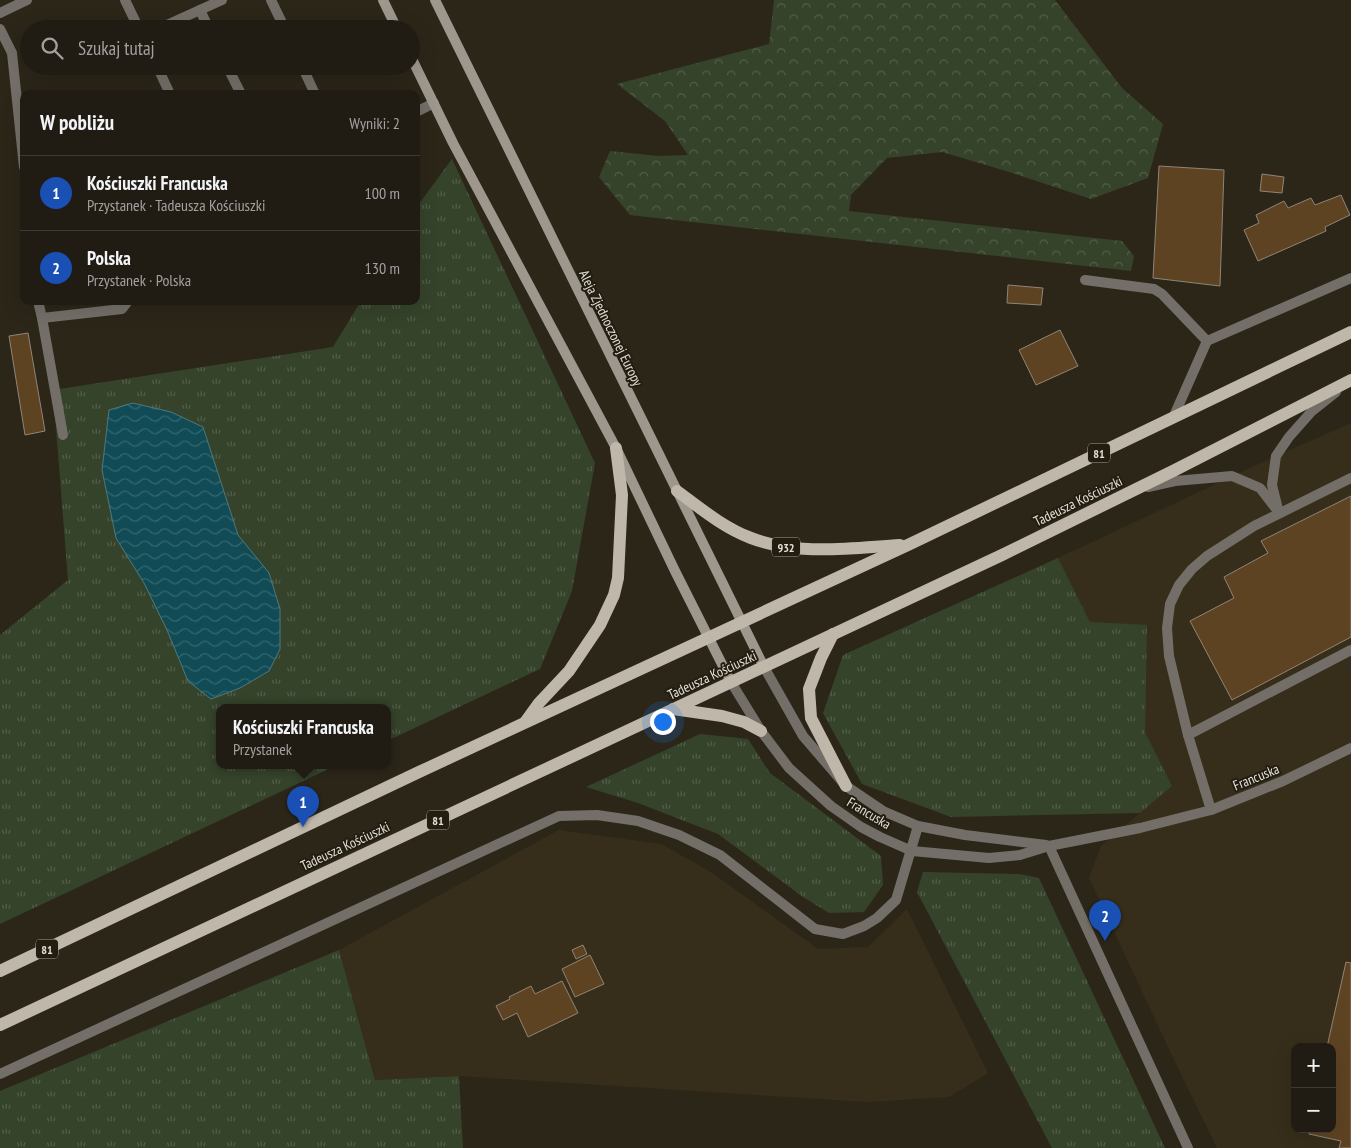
<!DOCTYPE html>
<html lang="pl">
<meta charset="utf-8">
<style>
:root{--surface:#211c13;--page:#2d2921;--text:#f1f3f6;--muted:#a2a1a0;--line:#3e3a33;--accent:#2ed883}
body{margin:0;font-family:"PT Sans Narrow",sans-serif;background:var(--page);color:var(--text)}
.controls{position:absolute;right:15px;bottom:15px;display:grid;overflow:hidden;border-radius:10px;box-shadow:0 5px 20px #0002}
.controls button{width:45px;height:45px;display:grid;place-items:center;padding:0;border:0;border-bottom:1px solid var(--line);background:var(--surface);color:var(--text);font:25px sans-serif}
.you{position:absolute;left:662px;top:721px;width:18px;height:18px;margin:-12px;border:4px solid #fff;border-radius:50%;background:#1a73e8;box-shadow:0 0 0 8px #1a73e833}
.badge{display:grid;place-items:center;width:32px;height:32px;border-radius:50%;background:var(--accent);color:#fff;font-size:16px;font-weight:700}
.pin{position:absolute;translate:-50% -41px;filter:drop-shadow(0 1px 2px #0008)}
.pin::after{content:'';position:absolute;top:26px;width:18px;height:15px;background:inherit;clip-path:polygon(0 0,100% 0,50% 100%)}
.popup{position:absolute;left:216px;top:704px;width:175px;height:65px;box-sizing:border-box;display:grid;place-content:center;border-radius:10px;background:var(--surface);filter:drop-shadow(0 1px 4px #0005);font-size:16px;white-space:nowrap;color:var(--muted)}
.popup b{font-size:19px;color:var(--text)}
.popup::after{content:'';position:absolute;left:50%;top:100%;margin-left:-10px;border:10px solid transparent;border-top-color:var(--surface)}
.list{margin:0;padding:0;list-style:none}
h2{display:flex;justify-content:space-between;align-items:center;height:65px;margin:0;padding:0 20px;font-size:21px}
h2 small{font-size:16px;font-weight:400;color:var(--muted)}
.list li{display:grid;grid-template-columns:32px 1fr auto;gap:15px;align-items:center;box-sizing:border-box;height:75px;padding:0 20px;border-top:1px solid var(--line)}
.list b{display:block;font-size:19px;white-space:nowrap}
.list p{margin:0;font-size:16px;white-space:nowrap;color:var(--muted)}
.list em{font-size:16px;font-style:normal;color:var(--muted)}
.icon{flex:none;width:28px;height:28px;fill:none;stroke:currentColor;stroke-width:2;stroke-linecap:round;stroke-linejoin:round}
.map{position:relative;flex:none;width:1351px;height:1148px;overflow:hidden}
.search{position:absolute;background:var(--surface);box-shadow:0 5px 20px #0002;left:20px;top:20px;width:400px;height:55px;display:flex;align-items:center;gap:12px;box-sizing:border-box;padding:0 18px;border-radius:28px;color:var(--muted);font-size:19px}
.panel{position:absolute;background:var(--surface);box-shadow:0 5px 20px #0002;left:20px;top:90px;width:400px;height:215px;border-radius:10px}
.map>svg:first-child{display:block}
.built{fill:#362e1a;fill-rule:evenodd}
.grass{fill:url(#grass-tufts)}
.forest{fill:url(#forest-crowns)}
.water{fill:url(#water-waves);stroke:#50787d}
.building{fill:#5e4323;stroke:#908477}
.lines{fill:none;stroke-linecap:round;stroke-linejoin:round}
.service{stroke:#736f68;stroke-width:10}
.minor{stroke:#736f68;stroke-width:10}
.tertiary{stroke:#736f68;stroke-width:10}
.secondary{stroke:#9e978d;stroke-width:10}
.primary{stroke:#bfb7a9;stroke-width:12}
.labels{text-anchor:middle;dominant-baseline:central;stroke-width:4;stroke-linejoin:round;paint-order:stroke}
.shield{fill:#221d10;stroke:#a9a69b;stroke-width:1}
.shield-label{font-size:12px;font-weight:bold;fill:#e3e0d7}
.street-label{font-size:14px;fill:#e3e0d7;stroke:#221d10}
</style>
<div class="map">
<svg width="1351" height="1148" viewBox="0 0 1351 1148">
<defs>
<pattern id="grass-tufts" width="24" height="20" patternUnits="userSpaceOnUse" patternTransform="scale(1.25)"><rect width="24" height="20" fill="#35432b"/><path d="M3 7l-1-3M5 7V3M7 7l1-3M15 17l-1-3M17 17v-4M19 17l1-3" fill="none" stroke="#525e49"/></pattern>
<pattern id="forest-crowns" width="20" height="18" patternUnits="userSpaceOnUse" patternTransform="scale(1.25)"><rect width="20" height="18" fill="#35432b"/><path d="M2 6a3 3 0 1 1 6 0M12 15a3 3 0 1 1 6 0" fill="none" stroke="#525e49"/></pattern>
<pattern id="water-waves" width="16" height="10" patternUnits="userSpaceOnUse" patternTransform="scale(1.25)"><rect width="16" height="10" fill="#114c56"/><path d="M0 5q4-4 8 0t8 0" fill="none" stroke="#34666e"/></pattern>
</defs>
<rect width="100%" height="100%" fill="#2c2619"/>
<g class="built">
<path d="M 1351,423 L 1351,1148 L 1217,1148 L 1175,1062 L 1089,878 L 1101,846 L 1172,786 L 1058,558 L 1276,456 ZM 1295,1047 L 1332,1047 L 1332,1129 L 1295,1129 Z"/>
<polygon points="559,830 661,844 711,872 818,949 868,947 907,909 988,1073 949,1097 867,1102 459,1076 375,1080 339,950"/>
</g>
<g class="grass">
<polygon points="452,159 595,463 572,591 540,669 387,741 387,708 219,708 219,766 335,766 0,924 0,635 68,580 53,390 333,347 361,301 416,301 416,208"/>
<polygon points="1058,558 1090,622 1147,625 1145,732 1172,786 1140,813 951,817 862,784 823,713 843,655"/>
<polygon points="700,734 748,739 770,773 881,856 883,885 864,912 829,913 803,897 718,834 638,803 586,787"/>
<polygon points="923,872 1020,874 1039,878 1165,1148 1052,1148 917,892"/>
<polygon points="339,950 375,1080 459,1076 463,1148 0,1148 0,1091"/>
</g>
<polygon class="forest" points="774,0 1055,0 1122,88 1163,124 1148,178 1091,199 1006,171 942,152 887,158 851,195 849,211 1122,241 1134,256 1131,271 630,215 599,177 610,151 658,156 688,155 665,121 617,84 769,44"/>
<polygon class="water" points="133,403 171,412 203,427 238,535 269,573 280,609 280,649 269,671 240,688 211,699 188,681 167,630 144,583 116,538 102,470 109,410"/>
<g class="building">
<polygon points="1159,166 1224,170 1220,286 1153,278"/>
<polygon points="1262,174 1284,177 1282,193 1260,191"/>
<polygon points="1341,195 1350,215 1325,227 1326,231 1258,261 1244,230 1259,223 1256,215 1284,201 1288,208 1311,198 1315,205"/>
<polygon points="1008,285 1043,288 1041,305 1007,303"/>
<polygon points="1060,330 1078,366 1036,385 1019,350"/>
<polygon points="28,333 45,431 25,435 9,336"/>
<polygon points="1351,496 1351,637 1232,700 1190,621 1234,598 1224,577 1268,553 1261,541"/>
<polygon points="583,945 587,954 576,959 572,950"/>
<polygon points="590,955 604,984 575,997 562,969"/>
<polygon points="1346,962 1351,963 1351,1148 1339,1148 1341,1141 1309,1134 1310,1129 1332,1129 1332,1047 1327,1047"/>
<polygon points="562,981 578,1013 528,1037 517,1013 503,1020 496,1006 510,999 509,997 531,986 535,994"/>
</g>
<g class="lines">
<g class="service">
<polyline points="125,0 139,29"/>
<polyline points="271,0 285,29"/>
<polyline points="200,10 209,29"/>
<polyline points="0,29 12,53 24,167"/>
<polyline points="158,29 222,0"/>
<polyline points="157,66 170,94"/>
<polyline points="227,66 241,94"/>
<polyline points="302,66 315,94"/>
<polyline points="416,112 434,103"/>
<polyline points="38,301 42,318"/>
<polyline points="63,435 42,318 122,309 128,301"/>
<polyline points="1148,487 1175,481 1232,476 1260,488 1277,510"/>
<polyline points="1279,513 1272,485 1276,456 1289,437 1312,411 1336,392"/>
<polyline points="1188,735 1351,650"/>
<polyline points="1211,810 1188,735 1169,656 1167,628 1170,604 1179,585 1192,569 1207,556 1254,526 1351,478"/>
</g>
<g class="minor">
<polyline points="1085,280 1154,289 1162,294 1207,341"/>
<polyline points="1173,418 1207,341 1351,278"/>
<polyline points="764,667 803,736 846,786 883,811 918,826 965,835 1046,845"/>
<polyline points="731,682 761,731 789,768 831,806 861,827 880,837 912,851 989,858 1020,855 1049,846 1140,828 1211,810 1283,781 1351,748"/>
<polyline points="1049,846 1188,1148"/>
<polyline points="0,1074 559,816 597,815 638,821 679,835 720,855 815,929 843,934 864,926 877,918 896,900 918,826"/>
</g>
<polyline class="tertiary" points="0,13 27,0"/>
<g class="secondary">
<polyline points="383,0 397,29"/>
<polyline points="435,0 764,667"/>
<polyline points="411,57 453,143 616,448 675,571 731,682"/>
</g>
<g class="primary">
<path d="M 677,491 C 700,508 724,528 751,538 C 799,556 850,548 900,545"/>
<polyline points="833,634 821,658 809,689 811,718 846,786"/>
<polyline points="673,709 722,716 744,722 761,731"/>
<polyline points="526,721 539,703 569,671 600,625 614,595 618,578 622,495 616,448"/>
<polyline points="0,971 419,772 910,544 1351,332"/>
<polyline points="0,1025 1002,555 1175,470 1351,380"/>
</g>
</g>
<g class="labels">
<g class="shield">
<rect x="1088" y="443.5" width="22" height="19" rx="4"/>
<rect x="772" y="537.5" width="28" height="19" rx="4"/>
<rect x="427" y="810.5" width="22" height="19" rx="4"/>
<rect x="36" y="939.5" width="22" height="19" rx="4"/>
</g>
<g class="shield-label">
<text x="1099" y="453">81</text>
<text x="786" y="547">932</text>
<text x="438" y="820">81</text>
<text x="47" y="949">81</text>
</g>
<g class="street-label">
<text transform="translate(611 328) rotate(64)">Aleja Zjednoczonej Europy</text>
<text transform="translate(1078 501) rotate(-26)">Tadeusza Kościuszki</text>
<text transform="translate(712 675) rotate(-25)">Tadeusza Kościuszki</text>
<text transform="translate(1256 777) rotate(-22)">Francuska</text>
<text transform="translate(869 813) rotate(31)">Francuska</text>
<text transform="translate(345 846) rotate(-25)">Tadeusza Kościuszki</text>
</g>
</g>
</svg>
<div class="controls">
<button>+</button>
<button>−</button>
</div>
<div class="you"></div>
<div class="pin badge" style="left:303px;top:827px;background:#1a4fb4">1</div>
<div class="popup"><b>Kościuszki Francuska</b>Przystanek</div>
<div class="pin badge" style="left:1105px;top:941px;background:#1a4fb4">2</div>
<div class="search"><svg class="icon" aria-label="search" viewBox="0 0 24 24"><circle cx="10" cy="10" r="6"/><path d="M15 15l6 6"/></svg>Szukaj tutaj</div>
<section class="panel">
<h2>W pobliżu<small>Wyniki: 2</small></h2>
<ul class="list">
<li><span class="badge" style="background:#1a4fb4">1</span><div><b>Kościuszki Francuska</b><p>Przystanek · Tadeusza Kościuszki</p></div><em>100 m</em></li>
<li><span class="badge" style="background:#1a4fb4">2</span><div><b>Polska</b><p>Przystanek · Polska</p></div><em>130 m</em></li>
</ul>
</section>
</div>
